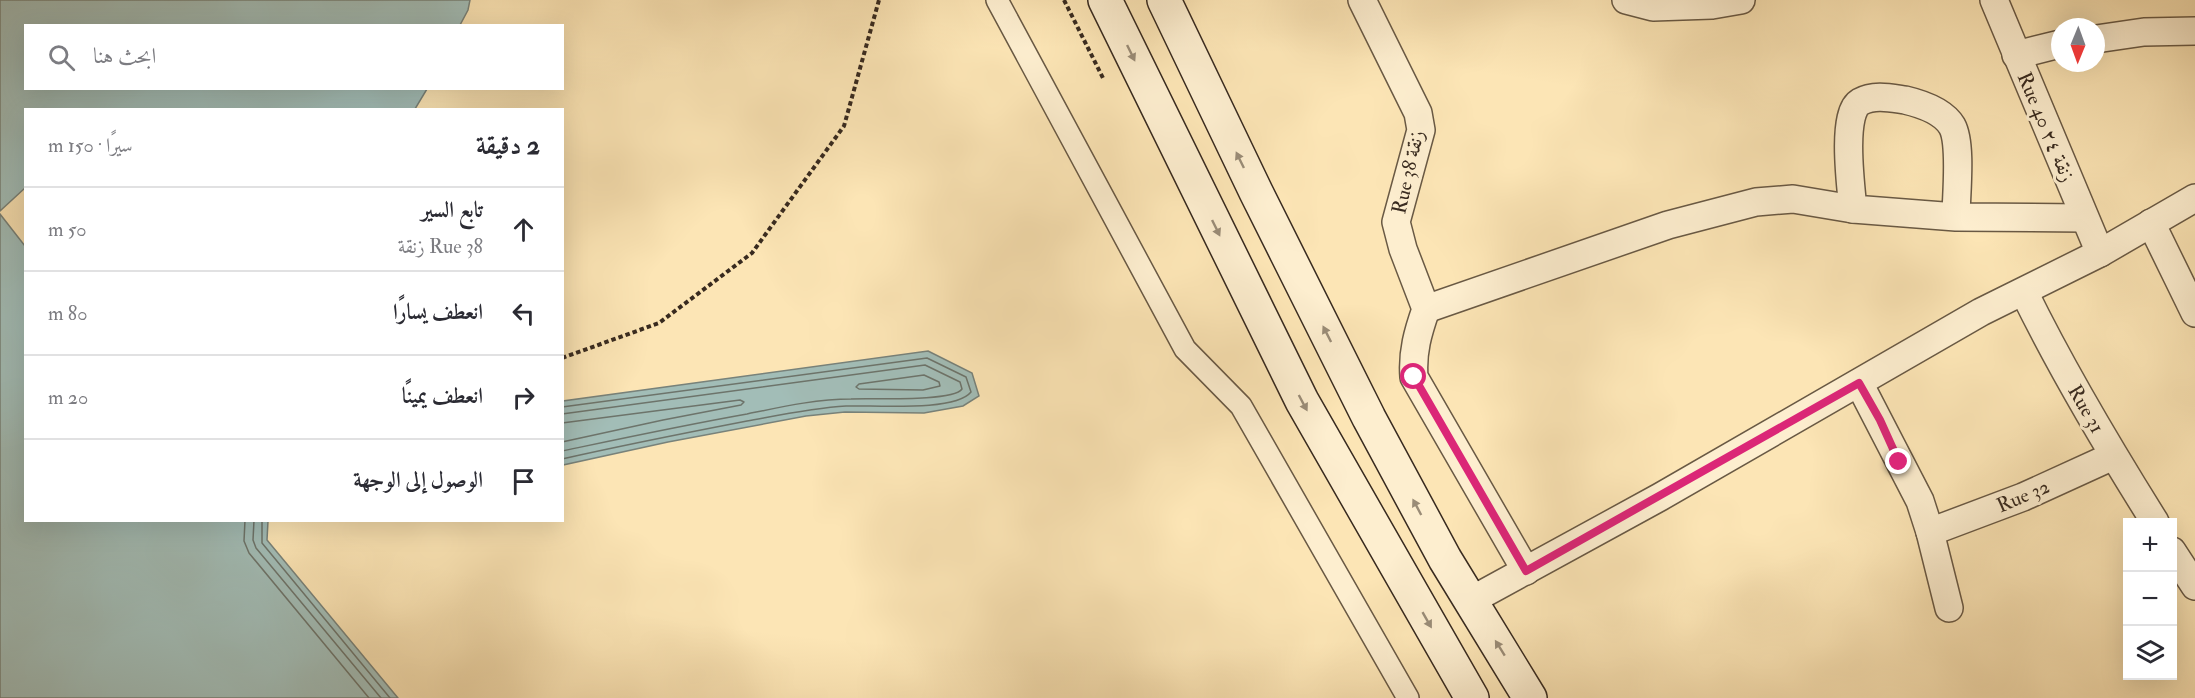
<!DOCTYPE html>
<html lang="ar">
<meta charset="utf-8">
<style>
:root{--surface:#fff;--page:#f2f2f3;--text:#2b2b33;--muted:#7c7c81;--line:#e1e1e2}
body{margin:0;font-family:"IM FELL Double Pica",Amiri,serif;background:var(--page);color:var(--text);direction:rtl}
.controls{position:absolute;right:18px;bottom:18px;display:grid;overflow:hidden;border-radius:0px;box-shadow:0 6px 24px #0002}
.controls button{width:54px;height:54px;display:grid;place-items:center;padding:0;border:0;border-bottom:2px solid var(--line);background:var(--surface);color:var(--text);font:30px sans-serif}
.compass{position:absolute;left:2051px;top:18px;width:54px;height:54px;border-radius:50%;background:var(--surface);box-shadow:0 6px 24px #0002;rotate:181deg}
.stop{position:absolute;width:18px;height:18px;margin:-14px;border:4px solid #db2777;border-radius:50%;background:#fff}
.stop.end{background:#db2777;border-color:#fff;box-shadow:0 2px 6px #0008}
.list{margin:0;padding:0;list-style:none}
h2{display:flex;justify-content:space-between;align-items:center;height:78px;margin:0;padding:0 24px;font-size:26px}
h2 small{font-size:20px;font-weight:400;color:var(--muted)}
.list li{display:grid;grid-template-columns:39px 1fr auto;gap:18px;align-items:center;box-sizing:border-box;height:84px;padding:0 24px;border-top:2px solid var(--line)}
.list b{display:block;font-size:22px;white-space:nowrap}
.list p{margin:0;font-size:20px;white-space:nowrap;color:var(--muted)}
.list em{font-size:20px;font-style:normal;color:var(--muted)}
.icon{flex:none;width:33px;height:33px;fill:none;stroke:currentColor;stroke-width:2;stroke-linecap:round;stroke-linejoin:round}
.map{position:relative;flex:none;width:2195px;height:698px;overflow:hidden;direction:ltr}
.search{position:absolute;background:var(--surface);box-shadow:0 6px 24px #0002;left:24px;top:24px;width:540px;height:66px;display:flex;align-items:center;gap:15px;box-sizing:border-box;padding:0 21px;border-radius:0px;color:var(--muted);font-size:22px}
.panel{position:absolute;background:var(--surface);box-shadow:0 6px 24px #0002;left:24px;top:108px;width:540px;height:414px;border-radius:0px;direction:rtl}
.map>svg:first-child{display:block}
.water{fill:#a2bdb7;stroke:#78827a;stroke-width:1.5}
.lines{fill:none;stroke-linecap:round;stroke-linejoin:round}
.shore{stroke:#6d746b;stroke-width:1.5}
.pedestrian-casing{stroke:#695944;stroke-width:24}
.minor-casing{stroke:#695944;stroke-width:30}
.secondary-casing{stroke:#382a1f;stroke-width:36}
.path{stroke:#382a1f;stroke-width:4;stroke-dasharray:4.5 3;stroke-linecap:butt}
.pedestrian{stroke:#fdeecf;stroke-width:21}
.minor{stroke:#fdeecf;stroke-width:27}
.secondary{stroke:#fdeecf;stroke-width:33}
.oneway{fill:#9a8c77}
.route{stroke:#db2777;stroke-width:8}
.labels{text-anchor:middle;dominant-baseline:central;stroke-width:6;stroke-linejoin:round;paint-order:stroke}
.street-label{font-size:20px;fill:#382a1f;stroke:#fdeecf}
</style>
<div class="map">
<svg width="2195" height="698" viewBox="0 0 2195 698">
<rect width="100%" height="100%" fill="#fce5b5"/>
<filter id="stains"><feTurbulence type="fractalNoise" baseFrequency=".00333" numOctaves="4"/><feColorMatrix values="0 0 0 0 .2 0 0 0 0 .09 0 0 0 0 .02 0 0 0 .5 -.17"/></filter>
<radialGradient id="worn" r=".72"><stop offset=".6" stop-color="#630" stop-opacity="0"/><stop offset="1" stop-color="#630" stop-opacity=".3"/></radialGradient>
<g class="water">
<polygon points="0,0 470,0 468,10 460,25 26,26 26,88 427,89 415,109 26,110 25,188 0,211"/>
<polygon points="0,214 25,246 26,520 268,521 267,540 398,698 0,698"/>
<polygon points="928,351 972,373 979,396 963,406 924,413 845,412 806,416 668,442 563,465 563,401"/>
</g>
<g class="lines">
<g class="shore">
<polygon points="924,375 939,382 940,386 923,390 859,389 856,387 859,384"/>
<path d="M 562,407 L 927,358 L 966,377 L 971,392 C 955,412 874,405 846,406 C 813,408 780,415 747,421 C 685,433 624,445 562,459"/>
<path d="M 562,414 L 925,365 L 960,382 L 962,389 C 953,402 871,398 851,399 C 816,399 781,407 747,414 C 685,425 624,438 562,451"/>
<polyline points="562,423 740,400 744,402 741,405 663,420 562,442"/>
<polyline points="245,520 244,541 249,553 369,698"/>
<polyline points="254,520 253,540 256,548 381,698"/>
<polyline points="262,520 262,543 390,698"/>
</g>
<g class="pedestrian-casing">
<polyline id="pedestrian" points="997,0 1185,349 1241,406 1408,698"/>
</g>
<g class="minor-casing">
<g id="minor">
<path d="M 1362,0 L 1418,113 L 1421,130 L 1396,222 L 1403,249 L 1426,309 C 1418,332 1412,352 1414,377 L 1526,571"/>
<polyline points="1626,0 1653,7 1712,5 1741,0"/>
<polyline points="1994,0 2100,253"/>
<polyline points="2096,39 2144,32 2195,31"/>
<polyline points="2016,55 2060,44"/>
<path d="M 1956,217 C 1956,196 1962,144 1952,126 C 1943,111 1922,104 1905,100 C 1891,98 1874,94 1860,102 C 1841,113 1851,188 1853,209 L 1956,217 L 2084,218"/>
<polyline points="2151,223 2195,313"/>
<path d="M 2024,292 C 2063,372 2108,447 2155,522"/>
<polyline points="1426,309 1668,225 1756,202 1793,199 1853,209"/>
<polyline points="1859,383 1920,501 1930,532 1949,608"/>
<polyline points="1930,532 2023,497 2113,456"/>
<polyline points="2172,551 2195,586"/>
<polyline points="1470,601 1660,497 1981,312 2100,253 2195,198"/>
</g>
</g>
<g class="secondary-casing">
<g id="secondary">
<polyline points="1105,0 1302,401 1472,698"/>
<polyline points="1164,0 1256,192 1369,418 1445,559 1530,698"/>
</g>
</g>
<g class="path">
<polyline points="1064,0 1104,80"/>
<polyline points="562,358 659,323 752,253 844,126 879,0"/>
</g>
<use href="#pedestrian" class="pedestrian"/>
<use href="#minor" class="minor"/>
<use href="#secondary" class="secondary"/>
</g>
<defs><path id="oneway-solid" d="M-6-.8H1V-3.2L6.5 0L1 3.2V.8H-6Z" transform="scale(1.5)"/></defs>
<g class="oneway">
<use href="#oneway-solid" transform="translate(1131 53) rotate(64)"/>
<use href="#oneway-solid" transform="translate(1240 160) rotate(-116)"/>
<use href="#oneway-solid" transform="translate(1216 228) rotate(64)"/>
<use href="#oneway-solid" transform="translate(1327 334) rotate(-117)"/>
<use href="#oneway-solid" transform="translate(1303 403) rotate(62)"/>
<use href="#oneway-solid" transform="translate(1417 507) rotate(-118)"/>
<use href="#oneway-solid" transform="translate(1427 620) rotate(60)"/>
<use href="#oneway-solid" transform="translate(1500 648) rotate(-122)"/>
</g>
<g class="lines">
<polyline class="route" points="1414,377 1526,571 1859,383 1880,420 1899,462"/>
</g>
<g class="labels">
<g class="street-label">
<text transform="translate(2046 127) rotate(67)">Rue 40 زنقة ٢٤</text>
<text transform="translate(1408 172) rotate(-77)">Rue 38 زنقة</text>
<text transform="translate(2086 409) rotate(60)">Rue 31</text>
<text transform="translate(2023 496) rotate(-23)">Rue 32</text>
</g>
</g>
<rect width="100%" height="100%" filter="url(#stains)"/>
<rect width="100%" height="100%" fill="url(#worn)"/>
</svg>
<div class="controls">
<button>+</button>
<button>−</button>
<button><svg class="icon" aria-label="layers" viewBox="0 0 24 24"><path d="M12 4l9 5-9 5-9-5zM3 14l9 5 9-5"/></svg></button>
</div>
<svg class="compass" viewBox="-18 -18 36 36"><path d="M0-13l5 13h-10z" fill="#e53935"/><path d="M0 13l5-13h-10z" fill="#7c7c81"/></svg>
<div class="stop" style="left:1414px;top:377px"></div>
<div class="stop end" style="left:1899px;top:462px"></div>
<div class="search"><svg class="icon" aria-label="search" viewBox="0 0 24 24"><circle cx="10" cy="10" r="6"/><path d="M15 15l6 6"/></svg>ابحث هنا</div>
<section class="panel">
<h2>2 دقيقة<small>سيرًا · 150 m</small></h2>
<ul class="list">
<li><svg class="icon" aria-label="ahead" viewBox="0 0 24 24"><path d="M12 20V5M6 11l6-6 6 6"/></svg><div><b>تابع السير</b><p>Rue 38 زنقة</p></div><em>50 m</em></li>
<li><svg class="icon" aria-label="left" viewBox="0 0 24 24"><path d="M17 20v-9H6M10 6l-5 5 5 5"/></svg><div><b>انعطف يسارًا</b></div><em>80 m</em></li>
<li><svg class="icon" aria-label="right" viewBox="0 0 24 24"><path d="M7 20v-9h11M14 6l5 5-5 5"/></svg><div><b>انعطف يمينًا</b></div><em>20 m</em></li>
<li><svg class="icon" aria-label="arrive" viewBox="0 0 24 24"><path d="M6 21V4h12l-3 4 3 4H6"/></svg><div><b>الوصول إلى الوجهة</b></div></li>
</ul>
</section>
</div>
